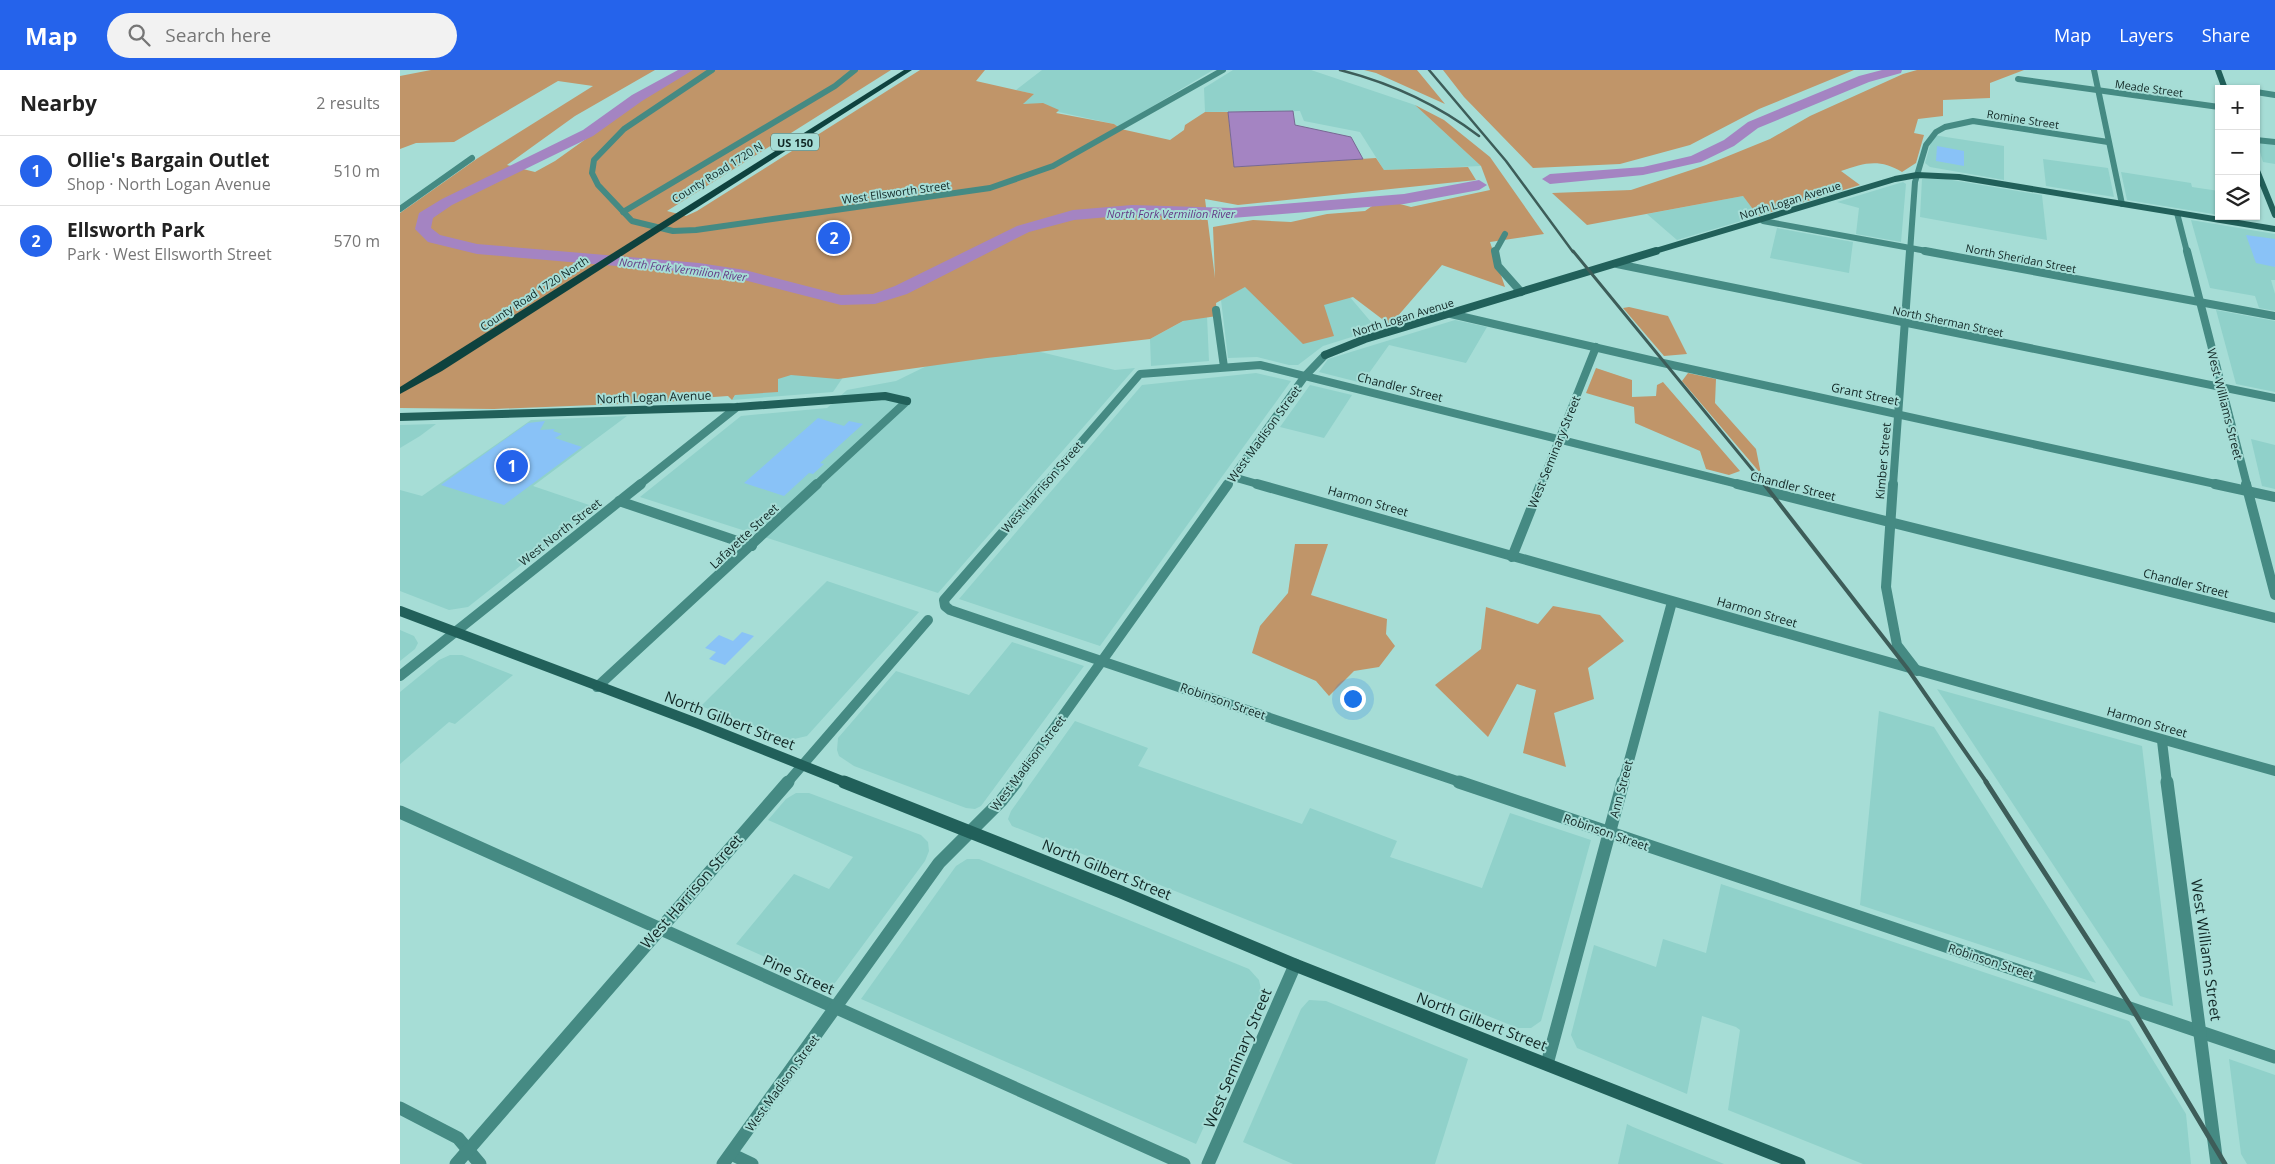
<!DOCTYPE html>
<meta charset="utf-8">
<style>
:root{--surface:#fff;--page:#f2f2f2;--text:#222;--muted:#767676;--line:#e0e0e0;--accent:#2563eb}
body{margin:0;font-family:"Open Sans",sans-serif;background:var(--page);color:var(--text)}
.controls{position:absolute;right:15px;top:15px;display:grid;overflow:hidden;border-radius:0px;box-shadow:0 1px 4px #0004}
.controls button{width:45px;height:45px;display:grid;place-items:center;padding:0;border:0;border-bottom:1px solid var(--line);background:var(--surface);color:var(--text);font:25px sans-serif}
.you{position:absolute;left:952px;top:628px;width:18px;height:18px;margin:-12px;border:4px solid #fff;border-radius:50%;background:#1a73e8;box-shadow:0 0 0 8px #1a73e833}
.badge{display:grid;place-items:center;width:32px;height:32px;border-radius:50%;background:var(--accent);color:#fff;font-size:16px;font-weight:700}
.pin{position:absolute;translate:-50% -50%;border:2px solid #fff;box-shadow:0 1px 5px #0006}
.list{margin:0;padding:0;list-style:none}
h2{display:flex;justify-content:space-between;align-items:center;height:65px;margin:0;padding:0 20px;font-size:21px}
h2 small{font-size:16px;font-weight:400;color:var(--muted)}
.list li{display:grid;grid-template-columns:32px 1fr auto;gap:15px;align-items:center;box-sizing:border-box;height:70px;padding:0 20px;border-top:1px solid var(--line)}
.list b{display:block;font-size:19px;white-space:nowrap}
.list p{margin:0;font-size:16px;white-space:nowrap;color:var(--muted)}
.list em{font-size:16px;font-style:normal;color:var(--muted)}
.icon{flex:none;width:28px;height:28px;fill:none;stroke:currentColor;stroke-width:2;stroke-linecap:round;stroke-linejoin:round}
.map{position:relative;flex:none;width:1875px;height:1094px;overflow:hidden}
header{display:flex;align-items:center;gap:30px;box-sizing:border-box;height:70px;padding:0 25px;background:var(--accent);color:#fff}
header strong{font-size:24px}
nav{display:flex;gap:28px;margin-inline-start:auto;font-size:18px}
.search{width:350px;height:45px;background:var(--page);display:flex;align-items:center;gap:12px;box-sizing:border-box;padding:0 18px;border-radius:28px;color:var(--muted);font-size:19px}
main{display:flex}
aside{flex:1;background:var(--surface)}
.map>svg:first-child{display:block}
.built{fill:#90d1ca}
.green{fill:#c09569}
.water{fill:#a484c2;stroke:#786893}
.lines{fill:none;stroke-linecap:round;stroke-linejoin:round}
.river{fill:#a484c2;fill-rule:evenodd}
.building{fill:#89c2f7}
.street-far3{stroke:#458a83;stroke-width:6}
.street-far2{stroke:#458a83;stroke-width:8}
.street-far1{stroke:#458a83;stroke-width:10}
.street{stroke:#458a83;stroke-width:13}
.secondary-far3{stroke:#21605a;stroke-width:6}
.secondary-far2{stroke:#21605a;stroke-width:8}
.secondary-far1{stroke:#21605a;stroke-width:10}
.secondary{stroke:#21605a;stroke-width:13}
.primary{fill:#0e423e;fill-rule:evenodd}
.rail-far3{stroke:#3d5d59;stroke-width:2.5}
.rail-far2{stroke:#3d5d59;stroke-width:3}
.rail-far1{stroke:#3d5d59;stroke-width:4}
.rail{stroke:#3d5d59;stroke-width:5}
.labels{text-anchor:middle;dominant-baseline:central;stroke-width:4;stroke-linejoin:round;paint-order:stroke}
.far-street-label{font-size:11px;fill:#112725;stroke:#a6ddd6}
.shield{fill:#a6ddd6;stroke:#3e5e5a;stroke-width:1}
.shield-label{font-size:11px;font-weight:bold;fill:#112725}
.far-water-label{font-size:11px;font-style:italic;fill:#643a86;stroke:#a6ddd6}
.street-label{font-size:12px;fill:#112725;stroke:#a6ddd6}
.near-street-label{font-size:15px;fill:#112725;stroke:#a6ddd6}
</style>
<header>
<strong>Map</strong>
<div class="search"><svg class="icon" aria-label="search" viewBox="0 0 24 24"><circle cx="10" cy="10" r="6"/><path d="M15 15l6 6"/></svg>Search here</div>
<nav><a>Map</a><a>Layers</a><a>Share</a></nav>
</header>
<main>
<aside>
<h2>Nearby<small>2 results</small></h2>
<ul class="list">
<li><span class="badge">1</span><div><b>Ollie's Bargain Outlet</b><p>Shop · North Logan Avenue</p></div><em>510 m</em></li>
<li><span class="badge">2</span><div><b>Ellsworth Park</b><p>Park · West Ellsworth Street</p></div><em>570 m</em></li>
</ul>
</aside>
<div class="map">
<svg width="1875" height="1094" viewBox="0 0 1875 1094">
<rect width="100%" height="100%" fill="#a6ddd6"/>
<g class="built">
<polygon points="642,0 813,0 718,57 714,54 622,34 634,24 616,20"/>
<polygon points="833,0 911,0 1015,35 1081,96 984,100 960,62 904,51 900,41 805,42 804,18"/>
<polygon points="1533,65 1604,76 1604,110 1530,97 1525,93"/>
<polygon points="1857,72 1875,75 1875,94 1863,92"/>
<polygon points="1643,89 1708,98 1714,127 1646,116"/>
<polygon points="1721,102 1791,113 1792,117 1819,121 1819,145 1727,130"/>
<polygon points="1522,109 1546,109 1642,125 1647,170 1520,147"/>
<polygon points="1503,112 1506,114 1501,172 1456,164 1459,138 1437,132"/>
<polygon points="1343,126 1358,146 1277,170 1247,144"/>
<polygon points="1791,150 1875,164 1875,210 1871,210 1875,224 1875,241 1859,238 1855,226 1810,218"/>
<polygon points="1377,158 1453,172 1449,203 1370,188"/>
<polygon points="846,216 913,236 949,226 977,259 923,276 898,295 889,295 857,287 828,288 821,230"/>
<polygon points="1816,240 1875,251 1875,322 1836,314"/>
<polygon points="807,246 809,291 751,296 750,269 789,248"/>
<polygon points="1055,250 1087,257 1066,293 989,275 962,313 919,302 928,289"/>
<polygon points="624,278 715,300 735,298 538,523 240,427 341,346 427,338 447,320 496,311 545,287"/>
<polygon points="448,300 433,322 332,330 348,306"/>
<polygon points="856,303 891,311 700,576 559,529 742,315"/>
<polygon points="910,315 952,325 924,368 880,357"/>
<polygon points="227,346 133,416 195,437 68,537 49,540 0,521 0,420 22,426 131,350"/>
<polygon points="36,354 20,366 0,378 0,355"/>
<polygon points="1851,369 1875,375 1875,419 1862,416"/>
<polygon points="427,511 519,542 407,666 390,670 301,636"/>
<polygon points="0,560 14,566 18,573 15,579 0,591"/>
<polygon points="612,572 684,596 581,736 575,739 566,738 454,696 439,686 437,680 438,668 496,601 569,625"/>
<polygon points="50,585 62,585 113,605 55,654 49,652 0,694 0,622 39,590"/>
<polygon points="1537,619 1742,676 1773,936 1740,926"/>
<polygon points="1479,641 1534,657 1696,913 1460,835"/>
<polygon points="675,651 748,678 738,696 902,754 910,738 997,771 990,787 1082,818 1110,743 1191,770 1141,951 1131,958 1118,958 612,756 608,749 611,741"/>
<polygon points="396,723 409,723 521,765 528,772 529,781 525,791 432,917 336,874 394,804 429,819 453,787 368,750 386,729"/>
<polygon points="567,789 579,789 849,899 859,910 862,924 858,938 796,1074 461,929 556,796"/>
<polygon points="1321,814 1729,951 1786,1044 1791,1094 1463,1094 1328,1040 1340,960 1336,957 1302,946 1287,1024 1177,978 1171,965 1194,875 1256,897 1263,869 1306,883"/>
<polygon points="909,930 926,931 1068,989 1035,1094 893,1094 843,1072 901,939"/>
<polygon points="1829,989 1875,1005 1875,1094 1847,1094 1841,1084"/>
<polygon points="1227,1054 1233,1057 1324,1094 1218,1094"/>
</g>
<g class="green">
<polygon points="31,0 255,0 175,46 107,95 135,102 155,91 239,31 292,0 491,0 267,141 286,146 297,141 520,0 585,0 576,11 634,24 623,34 643,33 659,40 656,43 714,54 721,59 770,70 784,60 785,55 805,42 828,42 834,97 976,88 984,100 1068,97 1076,110 838,135 805,129 815,208 813,157 853,150 891,152 927,144 965,141 982,129 1011,137 1090,120 1081,96 1015,35 1044,50 1090,87 1144,164 1090,172 1105,217 1042,195 990,255 953,227 924,235 934,266 903,274 845,217 816,233 817,246 783,251 750,269 587,288 438,309 391,305 378,309 378,322 335,325 332,330 328,326 285,329 270,332 94,339 0,338 0,143 78,88 193,16 158,11 54,72 16,73 0,79 0,6"/>
<polygon points="964,0 1017,0 1045,34 976,3"/>
<polygon points="1043,0 1454,0 1359,39 1290,75 1220,94 1133,98 1064,27"/>
<path d="M 1517,0 L 1624,0 L 1590,13 L 1590,28 L 1543,30 L 1543,46 L 1518,49 L 1514,63 L 1524,65 L 1516,93 L 1502,102 C 1479,88 1464,93 1441,101 L 1460,115 L 1358,146 L 1343,126 L 1187,155 L 1152,123 L 1231,120 L 1306,95 L 1370,69 L 1410,46 L 1503,4 Z"/>
<polygon points="1229,237 1268,246 1287,284 1264,286 1223,238"/>
<polygon points="1196,298 1232,310 1232,327 1256,326 1257,315 1263,312 1340,401 1329,405 1306,399 1300,381 1235,353 1234,337 1186,323"/>
<polygon points="1288,303 1316,309 1315,333 1356,379 1361,404 1282,311"/>
<polygon points="895,474 928,474 911,525 987,549 986,564 995,576 979,597 954,601 929,626 916,611 852,583 860,556 888,523"/>
<polygon points="1153,536 1200,545 1224,571 1188,598 1194,629 1154,643 1166,697 1123,683 1136,620 1117,614 1088,667 1035,615 1081,579 1086,537 1138,554"/>
</g>
<polygon class="water" points="893,41 895,55 951,67 963,89 834,97 828,42"/>
<g class="lines">
<g class="river">
<polygon points="278,0 293,0 242,31 193,66 52,135 33,148 31,158 40,165 77,174 299,193 345,200 441,225 473,224 495,216 617,156 673,140 732,135 832,138 1004,124 1079,110 1087,115 1079,120 1004,134 832,148 732,145 674,150 629,162 507,224 475,234 441,235 344,210 299,203 77,184 28,172 15,159 19,143 42,129 183,60 232,25"/>
<polygon points="1482,0 1502,0 1501,3 1469,12 1358,58 1334,76 1301,92 1243,105 1150,114 1142,109 1150,104 1243,97 1291,86 1324,70 1348,52 1459,6"/>
</g>
</g>
<g class="building">
<polygon points="1537,76 1564,81 1564,96 1536,91"/>
<polygon points="1846,165 1875,169 1875,197 1856,193"/>
<polygon points="418,348 444,356 449,351 463,354 420,393 424,394 413,404 409,403 384,426 344,413"/>
<polygon points="145,351 140,360 155,359 153,361 162,364 155,368 182,377 104,435 41,415 128,353"/>
<polygon points="342,562 354,566 325,595 309,589 316,582 305,578 319,565 333,571"/>
</g>
<g class="lines">
<g class="street-far3">
<polyline points="312,0 224,59 194,90 192,103 198,115 232,151 273,161 296,160 590,118 653,96 823,0"/>
<polyline points="1694,0 1722,134"/>
<polyline points="1618,9 1819,37"/>
<polyline points="1856,22 1875,25"/>
<polyline points="1856,70 1875,72"/>
<polyline points="0,139 72,88"/>
<polyline points="223,142 435,16 455,0"/>
<polyline points="1777,143 1787,182"/>
<polyline points="1363,151 1532,182"/>
<polyline points="1095,182 1105,164"/>
<polyline points="1510,182 1515,112 1526,75 1536,62 1545,57 1573,51 1708,72"/>
</g>
<g class="street-far2">
<polyline points="1095,181 1098,196 1121,222"/>
<polyline points="1525,181 1875,246"/>
<polyline points="1787,181 1847,415"/>
<polyline points="1217,194 1875,328"/>
<polyline points="816,240 824,297"/>
<polyline points="1051,244 1263,293 1820,415"/>
<polyline points="833,407 861,415"/>
<polyline points="239,415 337,337"/>
<polyline points="416,415 507,331"/>
<polyline points="644,415 740,304 860,295 1342,415"/>
<polyline points="827,415 905,306 925,285"/>
<polyline points="1141,415 1196,277"/>
<polyline points="1493,415 1510,181"/>
</g>
<g class="street-far1">
<polyline points="645,414 544,530 545,536 550,540 1063,713"/>
<polyline points="857,414 1875,701"/>
<polyline points="1337,414 1875,548"/>
<polyline points="1493,414 1486,517 1497,575 1517,601"/>
<polyline points="1815,414 1875,427"/>
<polyline points="1846,414 1875,525"/>
<polyline points="219,431 352,476"/>
<polyline points="1112,487 1141,414"/>
<polyline points="0,606 241,414"/>
<polyline points="197,617 417,414"/>
<polyline points="1762,671 1767,713"/>
<polyline points="387,713 528,550"/>
<polyline points="615,713 828,414"/>
<polyline points="1223,713 1272,532"/>
</g>
<g class="street">
<polyline points="1059,712 1875,987"/>
<polyline points="1767,712 1817,1094"/>
<polyline points="0,742 784,1094"/>
<polyline points="1147,994 1223,712"/>
<polyline points="0,1038 58,1068 80,1094"/>
<polyline points="331,1084 352,1094"/>
<polyline points="56,1094 388,712"/>
<polyline points="323,1094 539,793 601,731 616,712"/>
<polyline points="808,1094 895,895"/>
</g>
<g class="secondary-far3">
<polyline points="1818,0 1825,19"/>
<polyline points="1856,98 1875,145"/>
<polyline points="1252,182 1495,109 1517,105 1559,107 1875,159"/>
</g>
<g class="secondary-far2">
<polyline points="925,285 965,269 1256,181"/>
<polyline points="0,347 337,337 485,326 507,331"/>
</g>
<polyline class="secondary-far1" points="0,541 299,654 447,713"/>
<polyline class="secondary" points="444,712 721,822 895,895 1399,1094"/>
<polygon class="primary" points="504,0 512,0 42,301 0,324 0,317"/>
<g class="rail-far3">
<path d="M 940,0 C 991,13 1037,34 1079,66"/>
<polyline points="1029,0 1106,91 1173,182"/>
</g>
<polyline class="rail-far2" points="1173,181 1365,415"/>
<polyline class="rail-far1" points="1364,414 1507,598 1587,713"/>
<polyline class="rail" points="1586,712 1732,938 1825,1094"/>
</g>
<g class="labels">
<g class="far-street-label">
<text transform="translate(1749 18) rotate(8)">Meade Street</text>
<text transform="translate(1623 49) rotate(9)">Romine Street</text>
<text transform="translate(317 102) rotate(-32)">County Road 1720 N</text>
<text transform="translate(496 122) rotate(-8)">West Ellsworth Street</text>
<text transform="translate(1390 130) rotate(-17)">North Logan Avenue</text>
<text transform="translate(1621 188) rotate(11)">North Sheridan Street</text>
<text transform="translate(134 223) rotate(-33)">County Road 1720 North</text>
<text transform="translate(1003 247) rotate(-17)">North Logan Avenue</text>
<text transform="translate(1548 251) rotate(12)">North Sherman Street</text>
</g>
<rect class="shield" x="371" y="63.5" width="48" height="17" rx="4"/>
<g class="shield-label">
<text x="395" y="72">US 150</text>
</g>
<g class="far-water-label">
<text x="771" y="143">North Fork Vermilion River</text>
<text transform="translate(283 199) rotate(7)">North Fork Vermilion River</text>
</g>
<g class="street-label">
<text transform="translate(1000 317) rotate(14)">Chandler Street</text>
<text transform="translate(1465 324) rotate(12)">Grant Street</text>
<text transform="translate(254 327) rotate(-2)">North Logan Avenue</text>
<text transform="translate(1825 334) rotate(76)">West Williams Street</text>
<text transform="translate(864 364) rotate(-54)">West Madison Street</text>
<text transform="translate(1154 382) rotate(-68)">West Seminary Street</text>
<text transform="translate(1483 391) rotate(-85)">Kimber Street</text>
<text transform="translate(1393 416) rotate(14)">Chandler Street</text>
<text transform="translate(642 417) rotate(-49)">West Harrison Street</text>
<text transform="translate(968 431) rotate(16)">Harmon Street</text>
<text transform="translate(160 462) rotate(-38)">West North Street</text>
<text transform="translate(344 466) rotate(-43)">Lafayette Street</text>
<text transform="translate(1786 513) rotate(14)">Chandler Street</text>
<text transform="translate(1357 542) rotate(16)">Harmon Street</text>
<text transform="translate(823 631) rotate(19)">Robinson Street</text>
<text transform="translate(1747 652) rotate(16)">Harmon Street</text>
<text transform="translate(628 693) rotate(-53)">West Madison Street</text>
<text transform="translate(1221 719) rotate(-75)">Ann Street</text>
<text transform="translate(1206 762) rotate(19)">Robinson Street</text>
<text transform="translate(1591 891) rotate(18)">Robinson Street</text>
<text transform="translate(382 1013) rotate(-54)">West Madison Street</text>
</g>
<g class="near-street-label">
<text transform="translate(330 650) rotate(21)">North Gilbert Street</text>
<text transform="translate(707 799) rotate(22)">North Gilbert Street</text>
<text transform="translate(291 821) rotate(-49)">West Harrison Street</text>
<text transform="translate(1807 880) rotate(82)">West Williams Street</text>
<text transform="translate(399 904) rotate(24)">Pine Street</text>
<text transform="translate(1082 951) rotate(21)">North Gilbert Street</text>
<text transform="translate(837 988) rotate(-67)">West Seminary Street</text>
</g>
</g>
</svg>
<div class="controls">
<button>+</button>
<button>−</button>
<button><svg class="icon" aria-label="layers" viewBox="0 0 24 24"><path d="M12 4l9 5-9 5-9-5zM3 14l9 5 9-5"/></svg></button>
</div>
<div class="you"></div>
<div class="pin badge" style="left:112px;top:396px">1</div>
<div class="pin badge" style="left:434px;top:168px">2</div>
</div>
</main>
